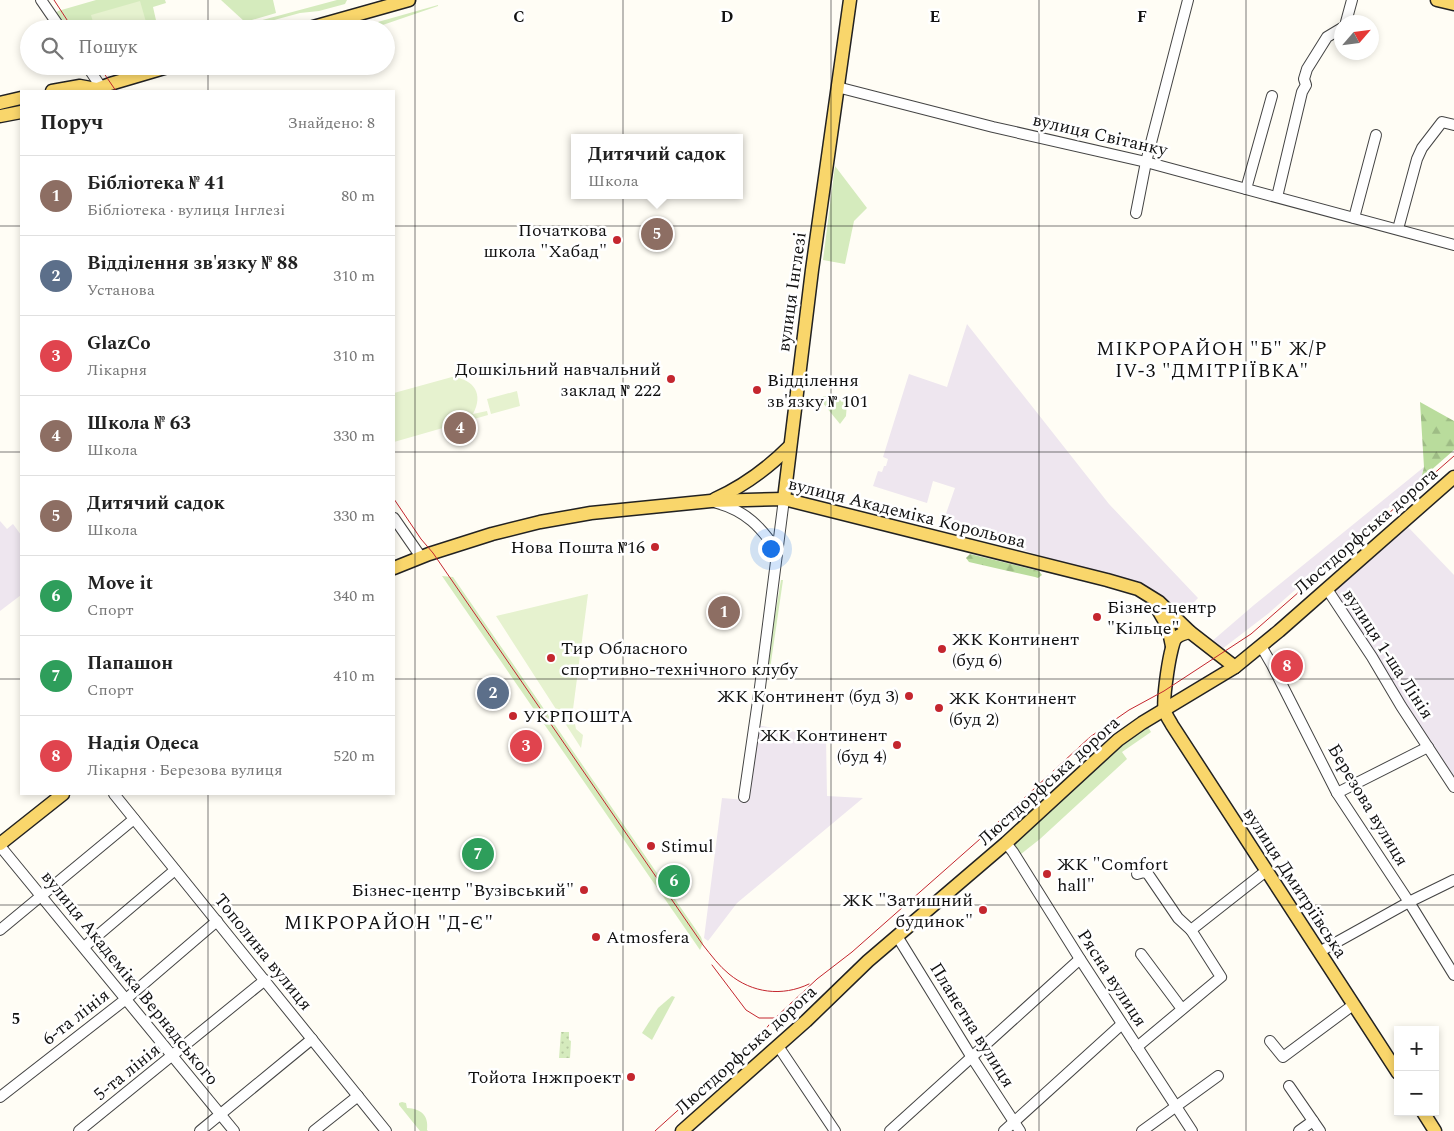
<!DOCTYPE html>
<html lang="uk">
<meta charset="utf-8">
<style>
:root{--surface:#fff;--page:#f6f6f6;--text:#222;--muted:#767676;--line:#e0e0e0;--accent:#7c3aed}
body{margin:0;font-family:Spectral,serif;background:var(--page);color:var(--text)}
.controls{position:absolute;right:15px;bottom:15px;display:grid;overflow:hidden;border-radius:0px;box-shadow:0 2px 8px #0003}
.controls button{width:45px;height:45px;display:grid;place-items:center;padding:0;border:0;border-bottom:1px solid var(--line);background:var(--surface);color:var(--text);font:25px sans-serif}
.compass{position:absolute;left:1334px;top:15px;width:45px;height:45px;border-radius:50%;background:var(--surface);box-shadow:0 2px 8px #0003;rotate:62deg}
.you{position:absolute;left:770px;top:548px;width:18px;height:18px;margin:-12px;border:4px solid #fff;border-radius:50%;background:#1a73e8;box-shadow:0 0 0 8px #1a73e833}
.badge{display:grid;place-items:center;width:32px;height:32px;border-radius:50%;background:var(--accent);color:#fff;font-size:16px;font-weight:700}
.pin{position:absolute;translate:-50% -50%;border:2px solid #fff;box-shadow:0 1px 5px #0006}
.popup{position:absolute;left:571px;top:134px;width:172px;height:65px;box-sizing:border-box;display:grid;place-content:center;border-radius:0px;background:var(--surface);filter:drop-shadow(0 1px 4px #0005);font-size:16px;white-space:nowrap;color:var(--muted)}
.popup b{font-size:19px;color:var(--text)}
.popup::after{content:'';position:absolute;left:50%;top:100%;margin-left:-10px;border:10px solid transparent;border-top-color:var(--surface)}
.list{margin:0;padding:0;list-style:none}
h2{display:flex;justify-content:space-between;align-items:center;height:65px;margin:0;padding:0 20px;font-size:21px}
h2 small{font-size:16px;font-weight:400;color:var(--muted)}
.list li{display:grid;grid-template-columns:32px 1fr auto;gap:15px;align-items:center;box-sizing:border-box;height:80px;padding:0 20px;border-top:1px solid var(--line)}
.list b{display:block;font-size:19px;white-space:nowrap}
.list p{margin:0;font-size:16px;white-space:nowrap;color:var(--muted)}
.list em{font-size:16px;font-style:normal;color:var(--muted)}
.icon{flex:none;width:28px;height:28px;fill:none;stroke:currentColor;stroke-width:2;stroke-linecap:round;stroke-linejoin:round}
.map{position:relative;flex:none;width:1454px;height:1131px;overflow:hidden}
.search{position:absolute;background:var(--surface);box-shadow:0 2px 8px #0003;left:20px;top:20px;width:375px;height:55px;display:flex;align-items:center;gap:12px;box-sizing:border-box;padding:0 18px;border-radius:28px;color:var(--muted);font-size:19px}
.panel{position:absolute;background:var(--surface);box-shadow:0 2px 8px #0003;left:20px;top:90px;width:375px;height:705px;border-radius:0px}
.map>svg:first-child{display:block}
.industrial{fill:#eee6ef}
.grass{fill:#d5ebbd}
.forest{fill:url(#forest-firs)}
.park{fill:url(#park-dots)}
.pitch{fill:#e6f2cf}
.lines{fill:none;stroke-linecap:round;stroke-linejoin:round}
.minor-casing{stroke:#444;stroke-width:12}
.major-casing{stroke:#222;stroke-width:15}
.minor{stroke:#fff;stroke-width:10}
.major{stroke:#f9d66b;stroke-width:12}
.tram{stroke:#c4262e;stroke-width:1}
.grid{fill:none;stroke:#111;stroke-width:1;stroke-opacity:0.55}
.poi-dot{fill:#c4262e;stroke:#fff;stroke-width:2}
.labels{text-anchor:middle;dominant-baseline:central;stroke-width:5;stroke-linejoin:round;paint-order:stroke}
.street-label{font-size:18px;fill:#111;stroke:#fff}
.poi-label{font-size:18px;fill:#111;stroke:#fff;text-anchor:start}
.neighbourhood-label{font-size:19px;letter-spacing:1px;fill:#111;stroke:#fff}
.grid-label{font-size:16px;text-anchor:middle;font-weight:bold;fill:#111;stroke:#fff;stroke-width:5;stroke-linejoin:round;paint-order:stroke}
</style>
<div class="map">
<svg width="1454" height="1131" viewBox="0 0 1454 1131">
<defs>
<pattern id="forest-firs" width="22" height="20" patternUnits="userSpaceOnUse" patternTransform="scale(1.25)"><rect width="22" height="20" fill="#b9dc9c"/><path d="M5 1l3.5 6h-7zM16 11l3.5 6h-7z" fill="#9ebc85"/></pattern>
<pattern id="park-dots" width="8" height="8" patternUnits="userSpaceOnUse" patternTransform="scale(1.25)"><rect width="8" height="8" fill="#d5ebbd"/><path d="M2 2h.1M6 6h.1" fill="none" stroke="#b6c8a1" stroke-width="1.8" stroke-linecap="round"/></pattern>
</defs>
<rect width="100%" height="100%" fill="#fffdf5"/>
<g class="industrial">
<polygon points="967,324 1109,504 1198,598 1181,616 1155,591 942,525 955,488 933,481 927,503 873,486 878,471 882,472 884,466 886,466 888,459 883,457 909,374 947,387"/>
<polygon points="1424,467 1421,479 1269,613 1222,649 1211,642 1254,605"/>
<polygon points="0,521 7,529 13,524 21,535 21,595 0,611"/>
<polygon points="1408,527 1454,575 1454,783 1332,593"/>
<polygon points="756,725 826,737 827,796 863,798 737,903 708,941 704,938 722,798 745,800"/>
</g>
<g class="grass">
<polygon points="96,0 165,0 166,3 153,7 158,29 64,29 56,13 58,11"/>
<polygon points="221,0 273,0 276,13 245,22"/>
<polygon points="337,0 347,0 345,4 319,11 300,13 252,26 247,24"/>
<polygon points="438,5 438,6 371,29 353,29"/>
<polygon points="835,166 867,208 854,221 845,264 823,260"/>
<polygon points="823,396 832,396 847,403 846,416 840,424 822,402"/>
<polygon points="442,576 453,577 701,937 703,943 700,950"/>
<polygon points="781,580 783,580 770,669 766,668"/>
<polygon points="1148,727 1151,732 1122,752 1127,759 1040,839 1021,854 1010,842 1119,747"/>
<polygon points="672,996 675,997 652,1040 642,1033 658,1008"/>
<path d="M 402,1102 L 406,1103 L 407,1108 C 421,1109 429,1115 427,1130 L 428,1131 L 420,1131 L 399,1105 L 399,1103 Z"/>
</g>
<g class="forest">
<polygon points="1420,402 1454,421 1454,450 1421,479 1424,467"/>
<polygon points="970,554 1039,571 1042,575 1038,578 1035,577 969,562 966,558"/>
</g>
<polygon class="park" points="561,1032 569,1032 569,1040 571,1041 570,1058 559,1058"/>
<g class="pitch">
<polygon points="140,1 148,29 95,29 91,15"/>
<path d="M 452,377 C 474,379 484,394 473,414 L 487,411 L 488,415 L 394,442 L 394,393 Z"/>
<polygon points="517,391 520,406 491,414 487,399"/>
<polygon points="588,594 572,717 574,719 576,729 583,735 581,748 496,616"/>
</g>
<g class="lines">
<g class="minor-casing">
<g id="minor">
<polyline points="41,0 61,29"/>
<polyline points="1346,22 1352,0"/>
<polyline points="87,66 101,87"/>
<polyline points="837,87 993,127 1146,162 1454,245"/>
<polyline points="1246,189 1272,96"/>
<polyline points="1277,197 1302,92 1306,85 1304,79 1307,69 1327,37 1342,28"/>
<polyline points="1136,213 1146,162 1188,0"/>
<polyline points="1354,218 1376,135"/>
<polyline points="1398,229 1417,159 1422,148 1442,122 1454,125"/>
<path d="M 717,503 C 746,511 761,527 777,551"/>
<polyline points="394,518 421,557"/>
<polyline points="1327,589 1372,657 1401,706 1454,787"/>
<polyline points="1261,646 1272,665 1337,793 1409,902 1454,975"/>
<polyline points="1337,793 1428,747"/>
<polyline points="114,794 386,1131"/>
<polyline points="744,797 760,687 784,499"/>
<polyline points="1006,843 1013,852 1080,959 1192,1131"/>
<polyline points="0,846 234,1131"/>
<polyline points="1137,874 1144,872 1148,874 1178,918 1191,930"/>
<polyline points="0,930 134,819"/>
<polyline points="897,936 971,1056 1020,1131"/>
<polyline points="84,947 175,870"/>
<polyline points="1319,952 1409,902 1454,880"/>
<polyline points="1141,954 1182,1009"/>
<polyline points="1270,1041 1283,1057 1353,1005"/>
<polyline points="778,1046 835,1131"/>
<polyline points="1137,1047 1221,977 1191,930 1266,871"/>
<polyline points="1289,1086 1320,1131"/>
<polyline points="0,1097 126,999 217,921"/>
<polyline points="79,1131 265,980"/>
<polyline points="200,1131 312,1039"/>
<polyline points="314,1131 358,1096"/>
<polyline points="890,1131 1080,959"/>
<polyline points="1004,1131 1122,1024"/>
<polyline points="1142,1131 1218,1076"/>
<polyline points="1299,1131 1313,1121"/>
</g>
</g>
<g class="major-casing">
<g id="major">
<polyline points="1437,0 1454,4"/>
<polyline points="306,29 409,0"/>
<polyline points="52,91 80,86 96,89"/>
<polyline points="92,91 110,84 171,66"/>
<polyline points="0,103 21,98"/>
<polyline points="0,116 21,112"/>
<path d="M 715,499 C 744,486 768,468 790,446"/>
<polyline points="784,499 812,270 850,0"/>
<polyline points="394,568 429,554 492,534 540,522 591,513 711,501 784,499 1107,580 1138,589 1159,602 1190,632 1235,667"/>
<polyline points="1157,608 1168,627 1172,646"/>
<path d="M 1190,632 C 1185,633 1180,634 1176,638 C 1170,644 1162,702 1165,711 C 1166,716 1170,721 1172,725 L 1398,1073"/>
<polyline points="0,844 63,794"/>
<polyline points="1423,1112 1435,1131"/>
<polyline points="682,1131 806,1021 868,961 1006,843 1118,740 1142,723 1235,667 1279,631 1454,477"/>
</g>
</g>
<use href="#minor" class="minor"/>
<use href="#major" class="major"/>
<g class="tram">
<polyline points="54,0 73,29"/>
<polyline points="99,66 116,91"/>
<path d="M 394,499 L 421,539 L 433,553 L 703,945 C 711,955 719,966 729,974 C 752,993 782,997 809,984"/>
<polyline points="712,965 746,1010 759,1018 777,1018"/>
<polyline points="655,1131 758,1038 774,1019 817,979 852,952 980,839 1090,737 1129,710 1164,691 1251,634 1454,456"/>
</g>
</g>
<path class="grid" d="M 208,0 L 208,29M 415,0 L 415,1131M 623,0 L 623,1131M 831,0 L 831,1131M 1039,0 L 1039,1131M 1246,0 L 1246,1131M 208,66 L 208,91M 0,226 L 21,226M 394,226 L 1454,226M 0,452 L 21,452M 394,452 L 1454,452M 0,679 L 21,679M 394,679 L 1454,679M 208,794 L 208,1131M 0,905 L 1454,905"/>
<g class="poi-dot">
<circle cx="617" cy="240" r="5"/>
<circle cx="671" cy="379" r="5"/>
<circle cx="757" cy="390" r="5"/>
<circle cx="655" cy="547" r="5"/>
<circle cx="1097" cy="617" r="5"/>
<circle cx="942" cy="649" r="5"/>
<circle cx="551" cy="658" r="5"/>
<circle cx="909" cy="696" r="5"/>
<circle cx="939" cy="708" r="5"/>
<circle cx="513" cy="716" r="5"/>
<circle cx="897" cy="745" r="5"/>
<circle cx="651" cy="846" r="5"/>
<circle cx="1047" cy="874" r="5"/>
<circle cx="584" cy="890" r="5"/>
<circle cx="983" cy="910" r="5"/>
<circle cx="596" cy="937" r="5"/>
<circle cx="631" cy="1077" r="5"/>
</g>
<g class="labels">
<g class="street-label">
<text transform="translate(1100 135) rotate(13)">вулиця Світанку</text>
<text transform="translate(792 292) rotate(-82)">вулиця Інглезі</text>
<text transform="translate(907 513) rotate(14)">вулиця Академіка Корольова</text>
<text transform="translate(1366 531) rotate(-41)">Люстдорфська дорога</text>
<text transform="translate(1388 654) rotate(57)">вулиця 1-ша Лінія</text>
<text transform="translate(1049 781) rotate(-42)">Люстдорфська дорога</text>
<text transform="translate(1368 805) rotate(59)">Березова вулиця</text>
<text transform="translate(1295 883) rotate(57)">вулиця Дмитріївська</text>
<text transform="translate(263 952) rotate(51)">Тополина вулиця</text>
<text transform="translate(130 978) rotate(51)">вулиця Академіка Вернадського</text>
<text transform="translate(1112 978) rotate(57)">Рясна вулиця</text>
<text transform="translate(76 1017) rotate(-38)">6-та лінія</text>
<text transform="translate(972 1025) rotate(58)">Планетна вулиця</text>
<text transform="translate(746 1050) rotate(-42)">Люстдорфська дорога</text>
<text transform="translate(127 1072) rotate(-39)">5-та лінія</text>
</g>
<g class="poi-label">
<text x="607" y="230" text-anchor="end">Початкова<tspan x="607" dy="21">школа "Хабад"</tspan></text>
<text x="661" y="369" text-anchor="end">Дошкільний навчальний<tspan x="661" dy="21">заклад № 222</tspan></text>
<text x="767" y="380">Відділення<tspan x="767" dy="21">зв'язку № 101</tspan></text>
<text x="645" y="547" text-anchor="end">Нова Пошта №16</text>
<text x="1107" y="607">Бізнес-центр<tspan x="1107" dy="21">"Кільце"</tspan></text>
<text x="952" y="639">ЖК Континент<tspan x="952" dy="21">(буд 6)</tspan></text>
<text x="561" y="648">Тир Обласного<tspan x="561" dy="21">спортивно-технічного клубу</tspan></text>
<text x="899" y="696" text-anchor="end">ЖК Континент (буд 3)</text>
<text x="949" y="698">ЖК Континент<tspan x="949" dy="21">(буд 2)</tspan></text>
<text x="523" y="716">УКРПОШТА</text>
<text x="887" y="735" text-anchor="end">ЖК Континент<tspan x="887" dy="21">(буд 4)</tspan></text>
<text x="661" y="846">Stimul</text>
<text x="1057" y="864">ЖК "Comfort<tspan x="1057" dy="21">hall"</tspan></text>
<text x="574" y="890" text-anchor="end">Бізнес-центр "Вузівський"</text>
<text x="973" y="900" text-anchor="end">ЖК "Затишний<tspan x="973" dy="21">будинок"</tspan></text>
<text x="606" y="937">Atmosfera</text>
<text x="621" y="1077" text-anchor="end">Тойота Інжпроект</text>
</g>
<g class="neighbourhood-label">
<text x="1212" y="349">МІКРОРАЙОН "Б" Ж/Р<tspan x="1212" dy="22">IV-3 "ДМІТРІЇВКА"</tspan></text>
<text x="389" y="923">МІКРОРАЙОН "Д-Є"</text>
</g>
</g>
<g class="grid-label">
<text x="519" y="22">C</text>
<text x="727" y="22">D</text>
<text x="935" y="22">E</text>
<text x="1142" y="22">F</text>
<text x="16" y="1024">5</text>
</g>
</svg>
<div class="controls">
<button>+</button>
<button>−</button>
</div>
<svg class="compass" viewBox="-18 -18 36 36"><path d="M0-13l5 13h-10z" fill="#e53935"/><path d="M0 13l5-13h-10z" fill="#767676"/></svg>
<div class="you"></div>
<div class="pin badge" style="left:724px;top:612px;background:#8d6e63">1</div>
<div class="pin badge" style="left:493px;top:693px;background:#5c6f8a">2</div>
<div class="pin badge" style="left:526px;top:746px;background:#e0444e">3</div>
<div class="pin badge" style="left:460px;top:428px;background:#8d6e63">4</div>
<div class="pin badge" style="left:657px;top:234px;background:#8d6e63">5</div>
<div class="popup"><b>Дитячий садок</b>Школа</div>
<div class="pin badge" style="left:674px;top:881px;background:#2e9e5b">6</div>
<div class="pin badge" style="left:478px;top:854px;background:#2e9e5b">7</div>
<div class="pin badge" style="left:1287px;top:666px;background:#e0444e">8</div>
<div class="search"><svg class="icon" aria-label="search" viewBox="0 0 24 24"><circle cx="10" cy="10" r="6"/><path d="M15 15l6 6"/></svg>Пошук</div>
<section class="panel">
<h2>Поруч<small>Знайдено: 8</small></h2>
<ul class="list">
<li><span class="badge" style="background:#8d6e63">1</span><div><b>Бібліотека № 41</b><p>Бібліотека · вулиця Інглезі</p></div><em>80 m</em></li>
<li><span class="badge" style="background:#5c6f8a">2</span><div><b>Відділення зв'язку № 88</b><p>Установа</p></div><em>310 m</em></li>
<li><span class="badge" style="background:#e0444e">3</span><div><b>GlazCo</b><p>Лікарня</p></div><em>310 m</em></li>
<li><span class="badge" style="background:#8d6e63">4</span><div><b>Школа № 63</b><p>Школа</p></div><em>330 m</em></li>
<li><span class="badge" style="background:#8d6e63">5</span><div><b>Дитячий садок</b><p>Школа</p></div><em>330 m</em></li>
<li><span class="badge" style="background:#2e9e5b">6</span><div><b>Move it</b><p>Спорт</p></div><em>340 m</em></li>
<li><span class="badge" style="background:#2e9e5b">7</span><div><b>Папашон</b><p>Спорт</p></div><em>410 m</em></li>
<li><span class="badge" style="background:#e0444e">8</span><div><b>Надія Одеса</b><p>Лікарня · Березова вулиця</p></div><em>520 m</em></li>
</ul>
</section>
</div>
